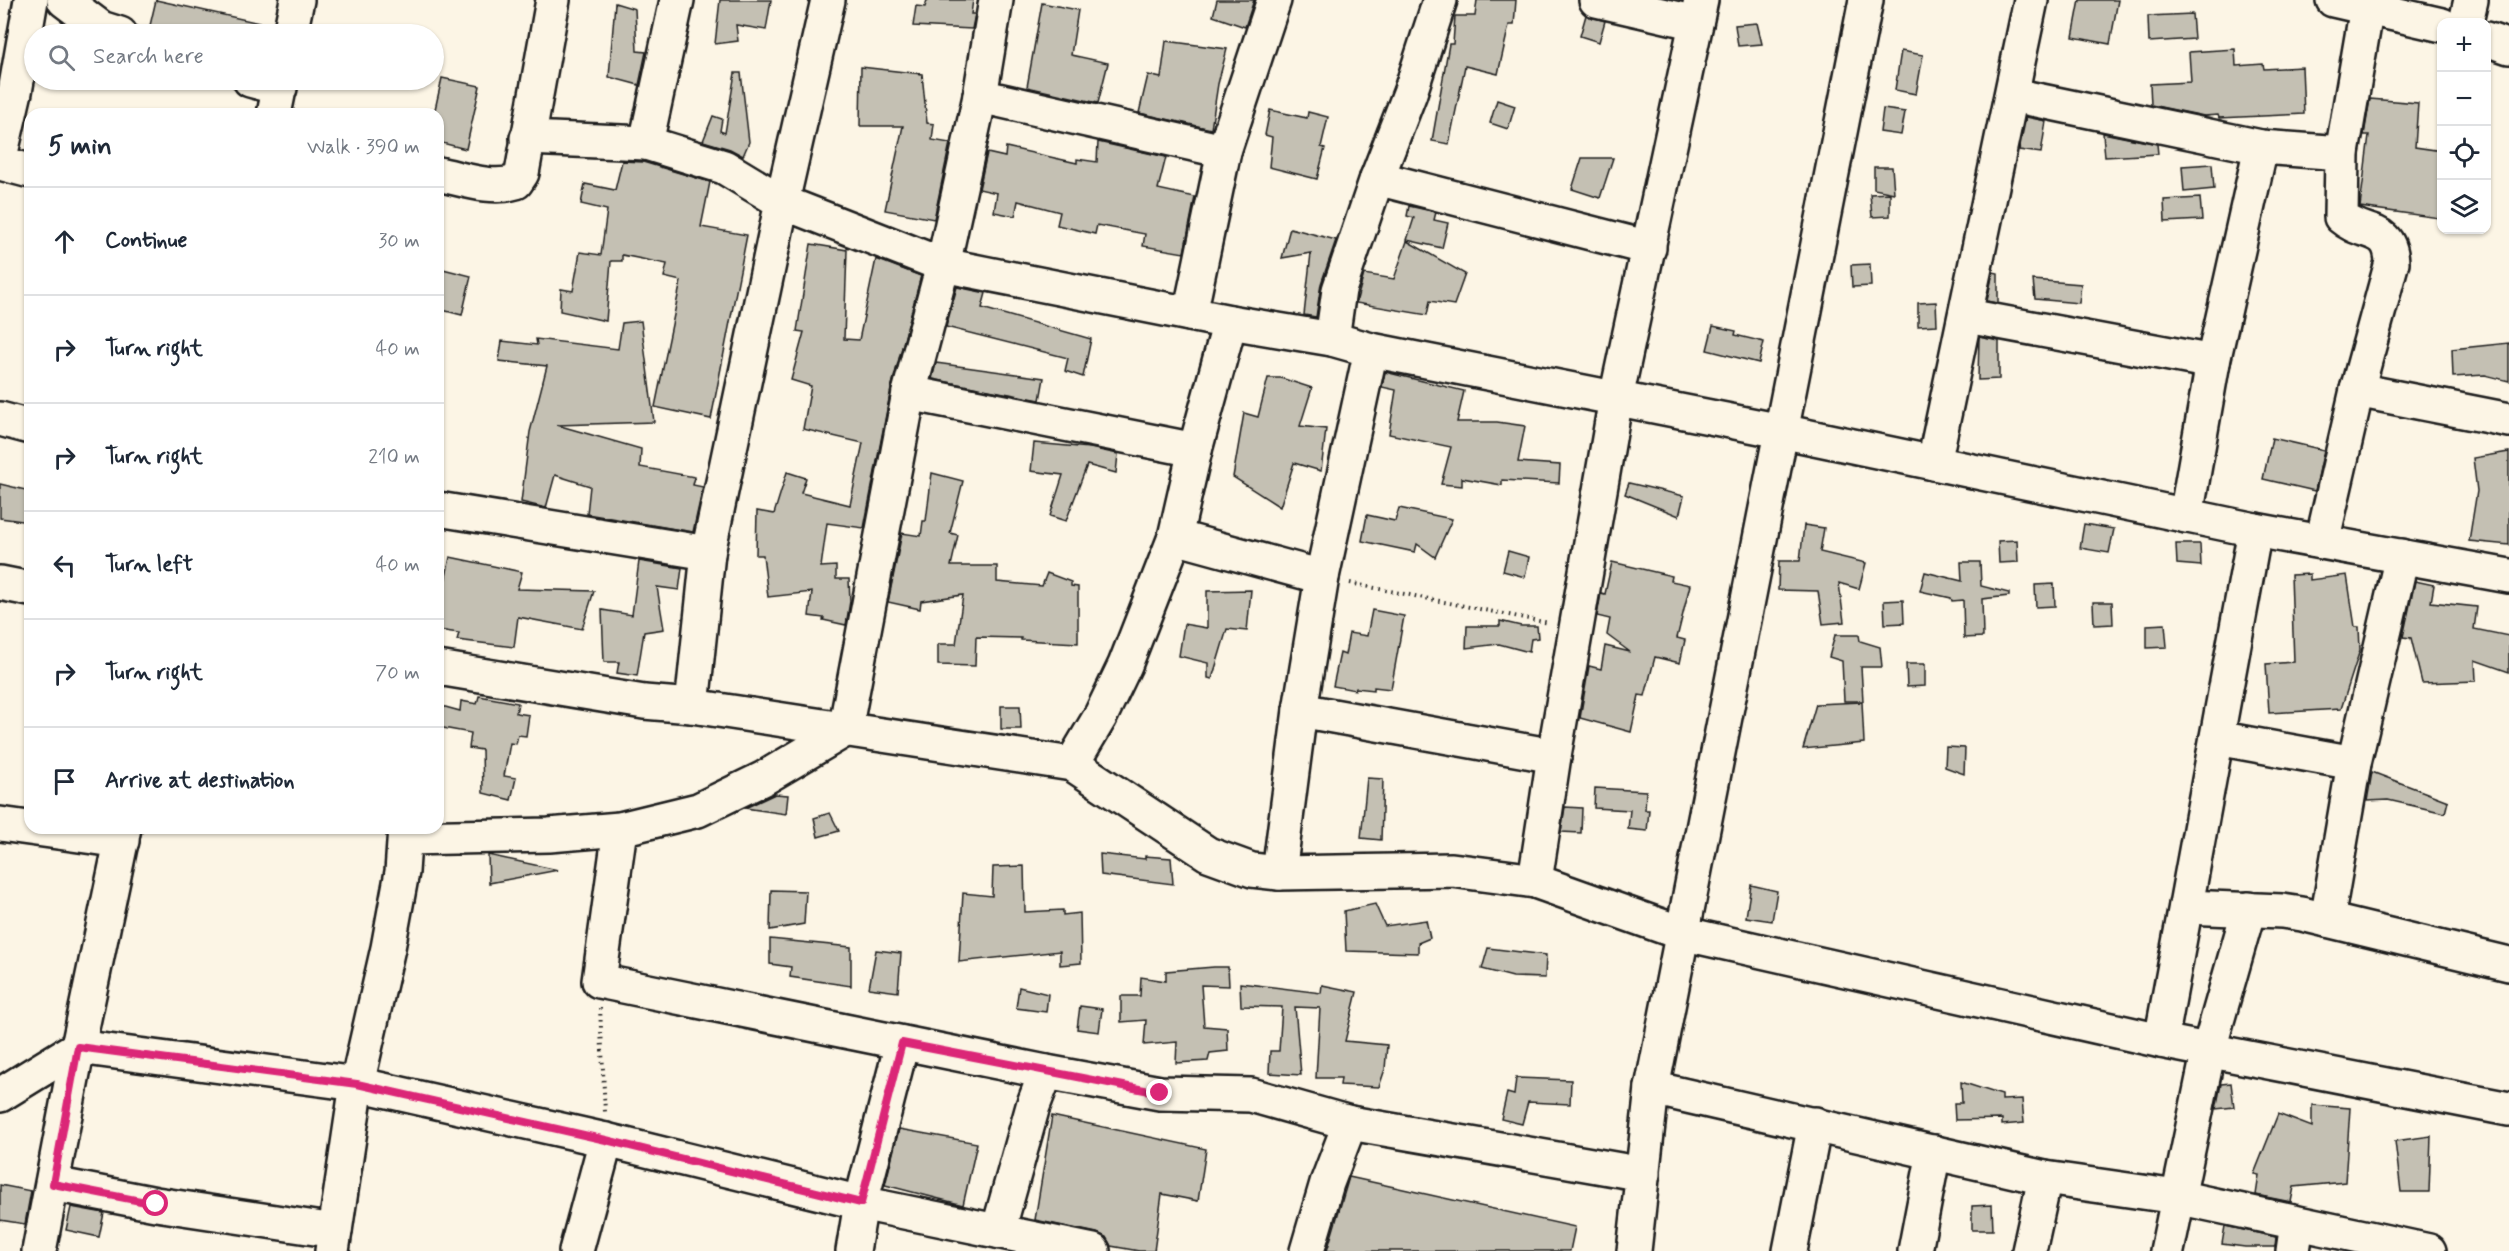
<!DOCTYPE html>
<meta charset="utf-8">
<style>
:root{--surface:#fff;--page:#f6f6f7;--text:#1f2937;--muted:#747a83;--line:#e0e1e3}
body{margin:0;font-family:Mynerve,sans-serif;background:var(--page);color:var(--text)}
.controls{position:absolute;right:18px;top:18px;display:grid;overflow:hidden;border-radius:12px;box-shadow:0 2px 4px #0004}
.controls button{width:54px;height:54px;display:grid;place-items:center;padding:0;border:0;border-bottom:2px solid var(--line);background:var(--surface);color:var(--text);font:30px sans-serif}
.stop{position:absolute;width:18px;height:18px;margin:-14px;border:4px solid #db2777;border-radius:50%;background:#fff}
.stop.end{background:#db2777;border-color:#fff;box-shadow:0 2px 6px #0008}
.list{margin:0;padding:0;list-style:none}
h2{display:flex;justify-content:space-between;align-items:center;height:78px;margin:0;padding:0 24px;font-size:26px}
h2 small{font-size:20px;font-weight:400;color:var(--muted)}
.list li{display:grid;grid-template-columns:39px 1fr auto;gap:18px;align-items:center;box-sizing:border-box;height:108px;padding:0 24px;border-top:2px solid var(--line)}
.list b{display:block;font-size:22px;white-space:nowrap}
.list em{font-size:20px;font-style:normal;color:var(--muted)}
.icon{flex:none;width:33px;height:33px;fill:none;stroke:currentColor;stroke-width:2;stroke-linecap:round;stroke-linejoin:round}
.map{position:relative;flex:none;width:2509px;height:1251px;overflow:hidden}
.search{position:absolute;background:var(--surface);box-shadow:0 2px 4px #0004;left:24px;top:24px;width:420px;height:66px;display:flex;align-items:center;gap:15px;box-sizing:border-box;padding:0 21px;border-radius:33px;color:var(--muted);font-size:22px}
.panel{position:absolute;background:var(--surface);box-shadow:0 2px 4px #0004;left:24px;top:108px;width:420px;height:726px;border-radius:18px}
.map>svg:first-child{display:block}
.building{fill:#c4c0b3;stroke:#1c1c1c;stroke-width:1.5}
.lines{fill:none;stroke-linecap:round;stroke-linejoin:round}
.minor-casing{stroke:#1c1c1c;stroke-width:38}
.major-casing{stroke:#1c1c1c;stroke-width:38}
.path{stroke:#1c1c1c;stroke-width:4;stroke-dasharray:1.5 4.5;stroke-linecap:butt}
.minor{stroke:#fcf5e5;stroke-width:33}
.major{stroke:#fcf5e5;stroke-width:33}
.route{stroke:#db2777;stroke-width:8}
</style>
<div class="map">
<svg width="2509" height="1251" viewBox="0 0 2509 1251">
<rect width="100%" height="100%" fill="#fcf5e5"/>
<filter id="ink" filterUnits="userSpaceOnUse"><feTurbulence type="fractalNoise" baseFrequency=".0167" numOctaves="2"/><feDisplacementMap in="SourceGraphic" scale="12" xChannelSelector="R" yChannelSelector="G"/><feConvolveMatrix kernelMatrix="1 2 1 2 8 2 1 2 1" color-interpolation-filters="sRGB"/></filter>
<g filter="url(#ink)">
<g class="building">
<polygon points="156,0 273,26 272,34 148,34"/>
<polygon points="720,0 771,0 766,30 736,25 738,41 715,44"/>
<polygon points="927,0 973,0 971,14 975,14 972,29 913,26 916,6 925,7"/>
<polygon points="1217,0 1254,0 1245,27 1213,16"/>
<polygon points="1477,0 1516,0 1514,25 1509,25 1498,74 1465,66 1449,144 1432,141 1449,44 1453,44 1455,16 1475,16"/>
<polygon points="2080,0 2118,0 2110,44 2073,37"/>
<polygon points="615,3 635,9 637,51 646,52 639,85 609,77"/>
<polygon points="1042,3 1078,10 1071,55 1108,63 1098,103 1027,87"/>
<polygon points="2192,14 2194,39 2149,42 2148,16"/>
<polygon points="1586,15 1605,21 1599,42 1580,36"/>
<polygon points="1757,23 1762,44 1738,46 1735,25"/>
<polygon points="1166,41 1227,49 1218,84 1211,129 1139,113 1148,75 1161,78"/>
<polygon points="2235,49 2236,66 2263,64 2264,69 2302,67 2304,114 2219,118 2218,115 2204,116 2151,105 2150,84 2191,82 2189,52"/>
<polygon points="1901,51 1923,55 1916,94 1895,90"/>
<polygon points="861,67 922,74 927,123 934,124 932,140 950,143 934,219 885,210 903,126 860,126"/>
<polygon points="735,73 741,73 749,142 743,156 730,149 703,141 713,116 722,119 720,131 725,133"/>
<polygon points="442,78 480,86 466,149 438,142 438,114 434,114"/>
<polygon points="2370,99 2418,103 2415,147 2442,151 2442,194 2439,218 2360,207 2369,135 2364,135"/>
<polygon points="1497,100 1515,106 1508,129 1490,123"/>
<polygon points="1883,109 1905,112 1901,135 1880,132"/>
<polygon points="1270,110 1307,118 1308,112 1328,117 1321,147 1325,148 1317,179 1269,167 1272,137 1265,135"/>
<polygon points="2026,117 2046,121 2041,153 2019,150"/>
<polygon points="2103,133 2157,144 2158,154 2105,157"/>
<polygon points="1098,142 1166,157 1158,189 1195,197 1184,253 1143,246 1145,234 1097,225 1095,234 1057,225 1060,212 1018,201 1015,216 994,212 997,193 979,189 987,153 1005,157 1006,147 1077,163 1077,159 1097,162"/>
<polygon points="1582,158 1613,158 1600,198 1572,189"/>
<polygon points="622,161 643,162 710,182 701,227 747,235 711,419 655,407 681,281 664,277 667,264 622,255 622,261 611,261 606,321 560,311 561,289 573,291 580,252 601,255 607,210 581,204 585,184 615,190"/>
<polygon points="2212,164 2214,189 2184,192 2182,166"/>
<polygon points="1874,167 1892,167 1894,193 1874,189"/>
<polygon points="1890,193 1890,216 1872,217 1870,194"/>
<polygon points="2200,198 2202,220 2165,222 2164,200"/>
<polygon points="1409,206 1436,212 1434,220 1448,223 1442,248 1407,240 1414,218 1407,216"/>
<polygon points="1290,228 1336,240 1321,284 1316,317 1304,315 1311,253 1282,258"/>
<polygon points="1407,241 1465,274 1454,305 1430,301 1427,315 1356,303 1364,274 1394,279"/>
<polygon points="811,244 847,250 844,339 859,340 876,259 921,276 891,389 864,528 827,523 821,567 836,566 836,579 849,579 850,601 846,625 823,620 824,618 809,616 812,592 768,597 763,555 756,555 757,511 774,514 787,472 806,478 801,493 850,505 863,443 803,429 811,386 791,380 804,332 797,331"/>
<polygon points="1870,264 1871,286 1852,287 1851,265"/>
<polygon points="443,269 471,276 462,315 438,309 438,291"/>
<polygon points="1993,272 1998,273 1998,303 1987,301"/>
<polygon points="2033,280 2081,284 2079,303 2035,299"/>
<polygon points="957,287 986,293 982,308 1091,339 1083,377 1065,371 1068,358 946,327"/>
<polygon points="1936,302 1937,325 1918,326 1918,303"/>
<polygon points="641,321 654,422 557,425 641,449 640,467 695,477 693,485 703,487 693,532 587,514 590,486 555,475 546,508 521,502 530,432 547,366 499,361 502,341 537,345 536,339 618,349 622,323"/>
<polygon points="1713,326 1736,331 1735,335 1764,342 1759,363 1707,350"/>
<polygon points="1979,337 1999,341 1999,379 1978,380"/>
<polygon points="2509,343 2509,381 2485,375 2453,377 2452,349"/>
<polygon points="936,363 1044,378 1040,400 932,379"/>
<polygon points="1385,372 1464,391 1457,422 1497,422 1525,426 1518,462 1560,465 1559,483 1502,480 1502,485 1462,478 1462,486 1441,484 1451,447 1389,434 1396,390 1382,387"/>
<polygon points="1268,378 1281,378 1312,388 1300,426 1326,429 1321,471 1294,463 1280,507 1233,477 1244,413 1258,417"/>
<polygon points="2272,438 2324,450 2315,491 2263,479"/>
<polygon points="1034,443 1090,448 1118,454 1116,473 1087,465 1066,521 1050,516 1063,475 1031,471"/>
<polygon points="2509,452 2509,545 2469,541 2477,491 2473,458"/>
<polygon points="932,473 963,481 950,533 958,535 951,566 997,566 997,582 1042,586 1047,573 1071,582 1071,586 1078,587 1078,643 1021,640 1021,638 976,637 975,666 938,665 938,644 956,644 963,595 921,601 920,609 888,602 902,533 921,536 923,521 926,521"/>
<polygon points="1629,483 1684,496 1679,516 1625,494"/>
<polygon points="0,484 30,491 30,522 0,518"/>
<polygon points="1399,508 1452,519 1435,557 1417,544 1415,552 1362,541 1367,515 1395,521"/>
<polygon points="2084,524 2114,529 2109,553 2080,548"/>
<polygon points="1804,525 1824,528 1820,552 1866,563 1859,589 1839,583 1844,622 1823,624 1818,591 1778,590 1779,561 1800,561"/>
<polygon points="2017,540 2018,562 1999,563 1998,541"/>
<polygon points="2176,544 2200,544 2201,566 2177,564"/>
<polygon points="1508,551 1529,557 1525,577 1503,571"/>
<polygon points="450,557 522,572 517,589 594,591 582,629 518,617 514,647 457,640 459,633 439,630 441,616 438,615"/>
<polygon points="639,561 682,568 679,590 657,587 664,629 644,632 637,676 617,673 619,662 604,662 602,610 632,615"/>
<polygon points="1612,562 1672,576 1671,581 1690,585 1677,638 1685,640 1680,663 1655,657 1645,696 1639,695 1631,732 1580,718 1589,666 1601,669 1605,646 1630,652 1607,635 1610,619 1597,616 1601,593 1605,594"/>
<polygon points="1961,562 1980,562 1981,586 2009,593 2009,596 1982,599 1983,637 1964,638 1963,600 1952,601 1951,598 1920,591 1925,572 1962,581"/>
<polygon points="2310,574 2310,580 2347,575 2355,627 2359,627 2360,650 2341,709 2269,713 2266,664 2294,662 2291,575"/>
<polygon points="2415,581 2434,585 2431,602 2477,607 2474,629 2509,636 2509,672 2475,660 2476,681 2422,683 2411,638 2403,637"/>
<polygon points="2054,584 2055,606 2036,607 2035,585"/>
<polygon points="1251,590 1247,631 1227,629 1212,679 1208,678 1208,663 1179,656 1184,624 1207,628 1207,591"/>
<polygon points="1903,600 1904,623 1885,624 1884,601"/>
<polygon points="2093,602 2112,602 2113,624 2094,625"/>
<polygon points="1372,610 1404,616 1391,689 1374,687 1374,690 1356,688 1355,690 1333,686 1340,653 1345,655 1349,633 1367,636"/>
<polygon points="1500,621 1521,626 1537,626 1538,638 1531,639 1529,652 1499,644 1466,648 1467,626 1500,626"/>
<polygon points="2165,624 2167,647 2147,648 2147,625"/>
<polygon points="1835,635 1859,635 1860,641 1880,647 1882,667 1861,667 1863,701 1844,701 1842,661 1829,657"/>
<polygon points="1906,664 1925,664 1925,686 1907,687"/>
<polygon points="479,696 518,703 516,713 529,715 526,736 518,735 516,744 510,743 504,776 516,778 511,800 483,793 482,750 469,748 471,733 438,727 438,705 460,711 461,701 477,704"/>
<polygon points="1862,702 1864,743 1803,749 1816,704"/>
<polygon points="1001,706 1020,706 1021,729 1001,729"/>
<polygon points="1946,747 1965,748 1964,774 1945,767"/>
<polygon points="2372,772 2448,801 2445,813 2388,800 2367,801"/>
<polygon points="1367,778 1383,779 1381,840 1361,838"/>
<polygon points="1595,788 1646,791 1645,810 1649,810 1647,831 1628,829 1630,810 1594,808"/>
<polygon points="775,794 788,795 786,814 745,808"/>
<polygon points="1565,807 1582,808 1581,833 1561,832"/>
<polygon points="830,813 839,831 818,837 814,818"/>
<polygon points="1100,854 1145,859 1145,856 1171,858 1173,884 1101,875"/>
<polygon points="488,855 558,870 489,883"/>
<polygon points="1024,866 1025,912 1063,910 1063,915 1080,913 1081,963 1060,965 1060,951 959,962 963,893 992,896 993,867"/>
<polygon points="1751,885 1777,891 1772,921 1746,917"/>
<polygon points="771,890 806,891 804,924 770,930"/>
<polygon points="1375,904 1385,926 1426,920 1430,938 1418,943 1418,953 1346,951 1344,911"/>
<polygon points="770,939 851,947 851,986 790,977 791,967 770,964"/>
<polygon points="1488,948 1546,955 1545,978 1513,977 1482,969"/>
<polygon points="876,950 901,953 898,992 869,988"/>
<polygon points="1214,967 1228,967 1229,986 1201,985 1204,1026 1227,1028 1228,1051 1210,1053 1208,1061 1176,1063 1177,1042 1144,1045 1146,1020 1121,1022 1121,996 1140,996 1141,977 1166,981 1166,971"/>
<polygon points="1240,983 1321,993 1322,985 1357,992 1345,1041 1387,1045 1385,1069 1379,1087 1340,1085 1341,1078 1316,1078 1320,1008 1295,1007 1301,1075 1269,1073 1270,1051 1279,1051 1282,1007 1241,1006"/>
<polygon points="1019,987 1048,994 1046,1012 1016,1008"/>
<polygon points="1080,1006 1102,1009 1099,1032 1077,1029"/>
<polygon points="1516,1078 1571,1080 1570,1104 1528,1102 1522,1124 1501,1119 1507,1093 1514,1095"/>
<polygon points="1961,1082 2002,1095 2002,1100 2022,1099 2024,1123 2002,1125 2002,1119 1955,1120 1954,1103 1962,1103"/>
<polygon points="2231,1083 2234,1107 2216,1109 2221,1084"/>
<polygon points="2312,1105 2350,1108 2345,1182 2294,1187 2291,1202 2256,1195 2259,1175 2254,1174 2278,1114 2312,1127"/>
<polygon points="1052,1116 1206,1149 1198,1201 1162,1194 1154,1251 1139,1251 1111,1246 1106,1237 1097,1233 1035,1220"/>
<polygon points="899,1129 977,1143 963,1205 885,1185"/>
<polygon points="2431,1136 2429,1192 2401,1192 2395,1141"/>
<polygon points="1349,1177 1575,1227 1570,1251 1327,1251"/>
<polygon points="0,1185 31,1191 25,1224 0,1220"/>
<polygon points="1992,1205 1993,1230 1972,1230 1972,1206"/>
<polygon points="71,1207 104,1213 99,1237 66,1230"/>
<polygon points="2225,1226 2276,1237 2275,1247 2245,1247 2222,1244"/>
</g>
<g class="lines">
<g class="minor-casing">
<g id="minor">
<polyline points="64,0 101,28 120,34"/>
<polyline points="1596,0 1696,23"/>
<polyline points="2466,22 2471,0"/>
<polyline points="290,34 297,0"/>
<polyline points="250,80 280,88"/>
<polyline points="2013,95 2261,147 2342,153"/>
<polyline points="980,96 1224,151"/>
<polyline points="274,114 281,80"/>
<polyline points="527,138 646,143 724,167 782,202 943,265 1230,322 1332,339 1371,350 1781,431 2255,530 2509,576"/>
<polyline points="646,143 677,0"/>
<polyline points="0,157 15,92 31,0"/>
<polyline points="0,163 30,171"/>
<path d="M 438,174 C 463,179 491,190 516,182 L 522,173 L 553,0"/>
<polyline points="1377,178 1649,248"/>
<polyline points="1190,314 1224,151 1274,0"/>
<polyline points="1967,316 2213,362"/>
<polyline points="1230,322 1195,450 1175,537 1125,665 1100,717 1072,764 1208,854 1252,870 1279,873 1452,870 1535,881 1681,933 2161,1041 2509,1109"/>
<polyline points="1332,339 1339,290 1377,178 1410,93 1440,0"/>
<polyline points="2357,390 2509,420"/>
<polyline points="909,393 1195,450"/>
<polyline points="0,419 30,427"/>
<polyline points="1934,463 2031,0"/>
<polyline points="438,509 708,553"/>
<polyline points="2186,516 2213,362 2261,147"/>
<polyline points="1175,537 1322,577"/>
<path d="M 2322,542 L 2357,390 L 2392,262 C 2390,224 2364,237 2341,217 L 2342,153 L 2367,7"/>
<polyline points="0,583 30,589"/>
<polyline points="438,668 644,702 692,706 1072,764"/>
<polyline points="692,706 708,553 782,202 828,0"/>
<polyline points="1300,710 1554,756"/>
<polyline points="2217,738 2354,763"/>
<polyline points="0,824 122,841"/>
<polyline points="620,829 599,981 1046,1072"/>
<polyline points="405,838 549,835 620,829 698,810 764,778 845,730 909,393 943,265 980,96 996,0"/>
<polyline points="1279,873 1300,710 1322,577 1371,350"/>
<polyline points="1535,881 1554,756 1616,398 1701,0"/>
<polyline points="2186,907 2282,911 2302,914 2509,964"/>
<polyline points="2327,920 2354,763 2402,556"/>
<polyline points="2161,1041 2255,530"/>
<polyline points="1652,1088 2045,1178 2177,1197 2429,1251"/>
<polyline points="0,1095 78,1047 357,1084 606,1140 861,1203 1093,1251"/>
<polyline points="53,1184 156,1204 335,1231"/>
<polyline points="998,1231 1033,1106 1046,1072 1160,1093 1251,1095 1350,1123 1643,1174"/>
<polyline points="39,1251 78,1047 124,828"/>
<polyline points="332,1251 357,1084 388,948 402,872 405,828"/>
<polyline points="576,1251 606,1140"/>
<polyline points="853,1251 861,1203 902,1043"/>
<polyline points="1307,1251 1327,1183 1350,1123"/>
<polyline points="1634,1251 1652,1088 1866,0"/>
<polyline points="1790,1251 1815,1124"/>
<polyline points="1915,1251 1934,1152"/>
<polyline points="2029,1251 2045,1178"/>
<polyline points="2167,1251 2209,1049 2249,909"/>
<polyline points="2293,1251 2297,1223"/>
</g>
</g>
<g class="major-casing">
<g id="major">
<polyline points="2333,0 2442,25"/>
<polyline points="2486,39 2509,47"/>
</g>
</g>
<g class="path">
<polyline points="1350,583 1549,623"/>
<polyline points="600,1008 605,1112"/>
</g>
<use href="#minor" class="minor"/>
<use href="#major" class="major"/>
</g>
</g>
<g class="lines" filter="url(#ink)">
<polyline class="route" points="156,1204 53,1184 78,1047 357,1084 606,1140 861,1203 902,1043 1160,1093"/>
</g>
</svg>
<div class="controls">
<button>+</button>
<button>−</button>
<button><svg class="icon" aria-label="locate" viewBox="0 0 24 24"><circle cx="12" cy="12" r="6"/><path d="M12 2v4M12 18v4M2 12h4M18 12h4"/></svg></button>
<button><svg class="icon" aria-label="layers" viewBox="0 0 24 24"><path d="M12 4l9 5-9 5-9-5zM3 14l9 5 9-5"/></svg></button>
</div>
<div class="stop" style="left:156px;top:1204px"></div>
<div class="stop end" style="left:1160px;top:1093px"></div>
<div class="search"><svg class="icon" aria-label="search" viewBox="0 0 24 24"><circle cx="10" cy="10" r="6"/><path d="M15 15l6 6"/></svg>Search here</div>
<section class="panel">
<h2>5 min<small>Walk · 390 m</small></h2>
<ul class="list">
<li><svg class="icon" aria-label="ahead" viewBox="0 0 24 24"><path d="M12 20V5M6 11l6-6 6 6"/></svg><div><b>Continue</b></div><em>30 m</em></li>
<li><svg class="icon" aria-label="right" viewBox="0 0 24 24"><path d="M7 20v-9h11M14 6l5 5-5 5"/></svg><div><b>Turn right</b></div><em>40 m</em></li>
<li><svg class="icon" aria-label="right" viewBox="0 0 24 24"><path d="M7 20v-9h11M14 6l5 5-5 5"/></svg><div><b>Turn right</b></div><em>210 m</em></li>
<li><svg class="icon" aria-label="left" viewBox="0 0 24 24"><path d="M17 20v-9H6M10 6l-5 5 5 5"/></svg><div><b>Turn left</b></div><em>40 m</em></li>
<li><svg class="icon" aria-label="right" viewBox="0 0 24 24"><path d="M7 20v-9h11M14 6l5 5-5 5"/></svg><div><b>Turn right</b></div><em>70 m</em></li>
<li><svg class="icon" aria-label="arrive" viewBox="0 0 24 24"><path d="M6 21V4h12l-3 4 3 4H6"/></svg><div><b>Arrive at destination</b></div></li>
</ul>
</section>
</div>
